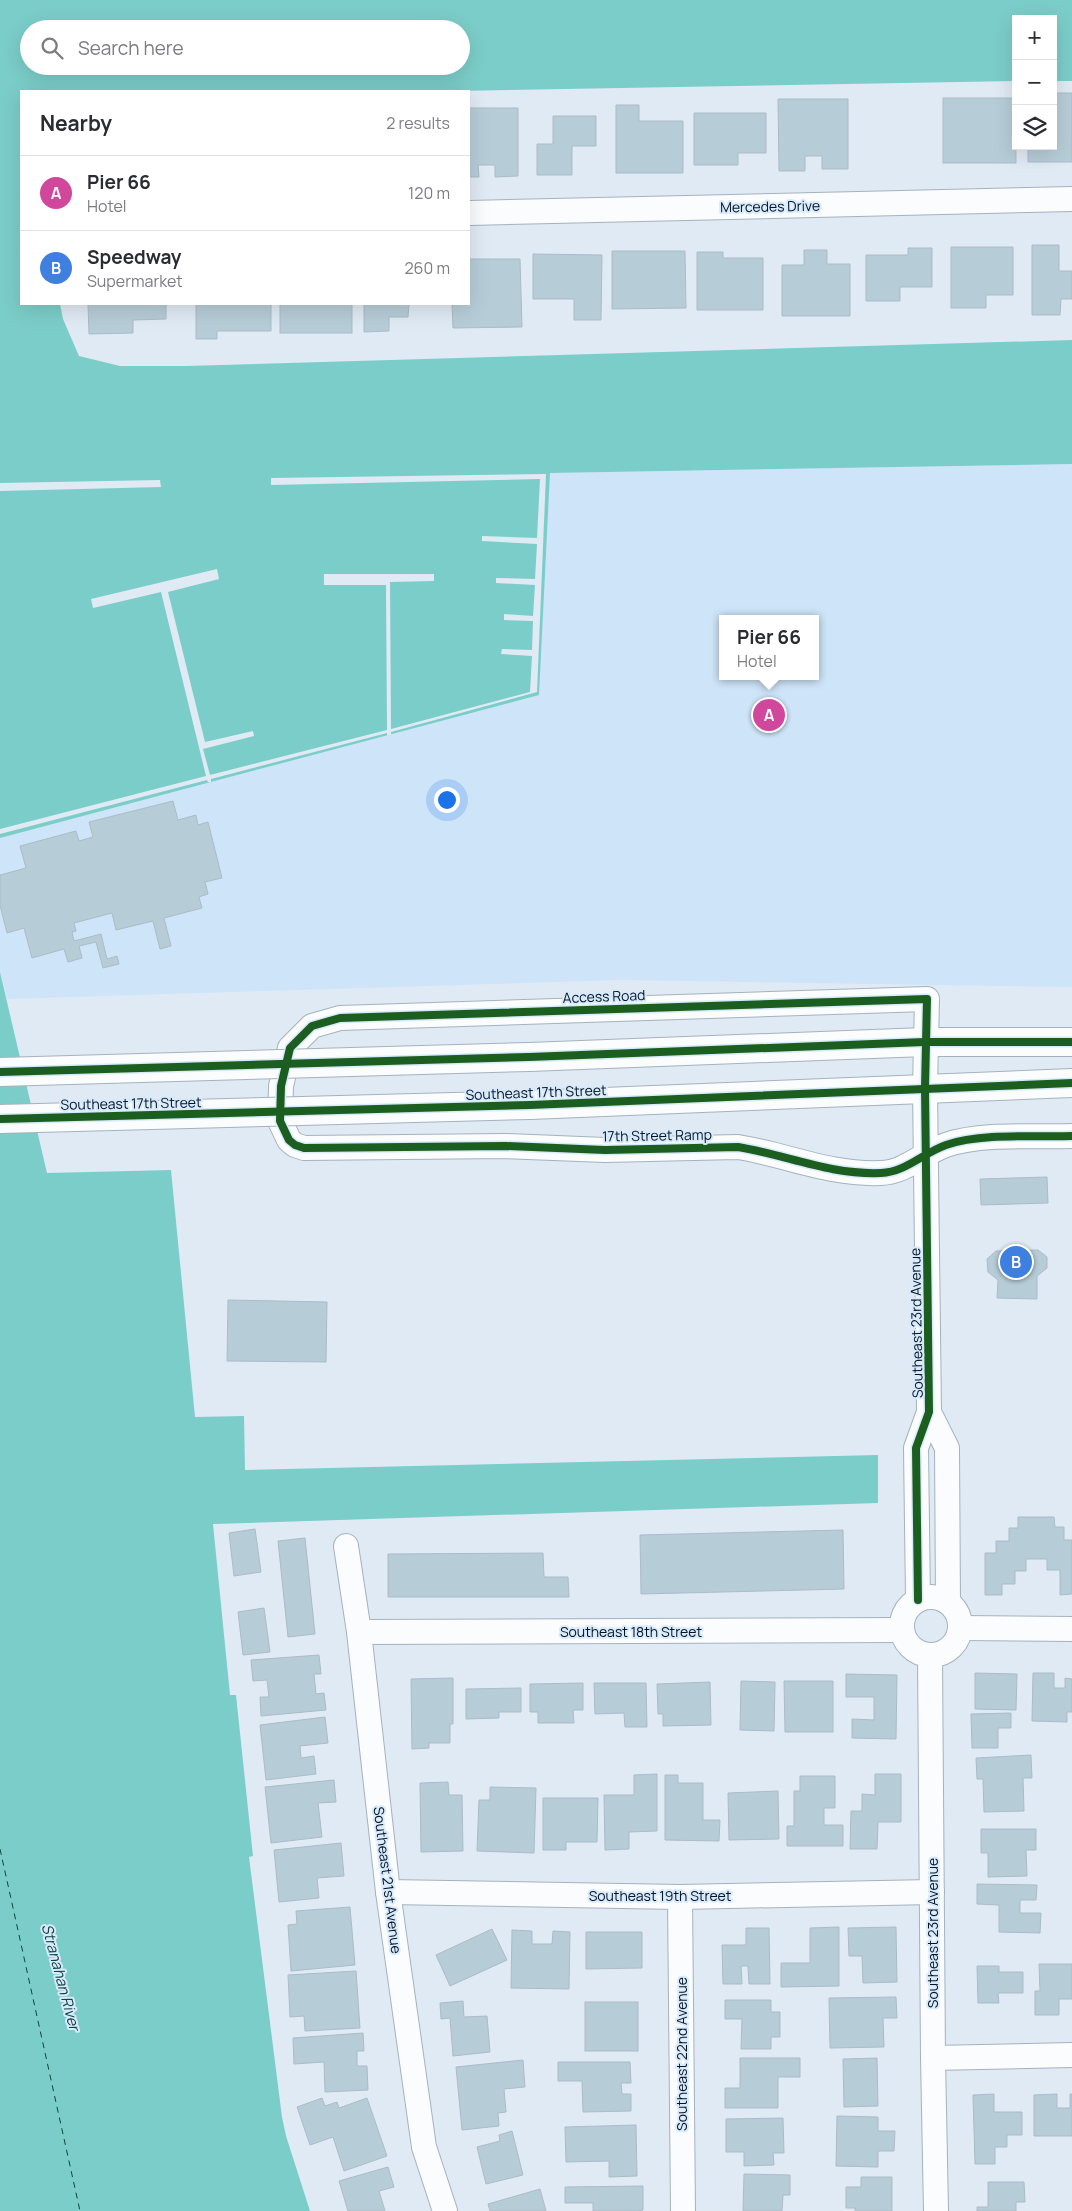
<!DOCTYPE html>
<meta charset="utf-8">
<style>
:root{--surface:#fff;--page:#f2f2f3;--text:#2b2b33;--muted:#7c7c81;--line:#e1e1e2;--accent:#505f6c}
body{margin:0;font-family:Manrope,sans-serif;background:var(--page);color:var(--text)}
.controls{position:absolute;right:15px;top:15px;display:grid;overflow:hidden;border-radius:0px;box-shadow:0 5px 20px #0002}
.controls button{width:45px;height:45px;display:grid;place-items:center;padding:0;border:0;border-bottom:1px solid var(--line);background:var(--surface);color:var(--text);font:25px sans-serif}
.you{position:absolute;left:446px;top:799px;width:18px;height:18px;margin:-12px;border:4px solid #fff;border-radius:50%;background:#1a73e8;box-shadow:0 0 0 8px #1a73e833}
.badge{display:grid;place-items:center;width:32px;height:32px;border-radius:50%;background:var(--accent);color:#fff;font-size:16px;font-weight:700}
.pin{position:absolute;translate:-50% -50%;border:2px solid #fff;box-shadow:0 1px 5px #0006}
.popup{position:absolute;left:719px;top:615px;width:100px;height:65px;box-sizing:border-box;display:grid;place-content:center;border-radius:0px;background:var(--surface);filter:drop-shadow(0 1px 4px #0005);font-size:16px;white-space:nowrap;color:var(--muted)}
.popup b{font-size:19px;color:var(--text)}
.popup::after{content:'';position:absolute;left:50%;top:100%;margin-left:-10px;border:10px solid transparent;border-top-color:var(--surface)}
.list{margin:0;padding:0;list-style:none}
h2{display:flex;justify-content:space-between;align-items:center;height:65px;margin:0;padding:0 20px;font-size:21px}
h2 small{font-size:16px;font-weight:400;color:var(--muted)}
.list li{display:grid;grid-template-columns:32px 1fr auto;gap:15px;align-items:center;box-sizing:border-box;height:75px;padding:0 20px;border-top:1px solid var(--line)}
.list b{display:block;font-size:19px;white-space:nowrap}
.list p{margin:0;font-size:16px;white-space:nowrap;color:var(--muted)}
.list em{font-size:16px;font-style:normal;color:var(--muted)}
.icon{flex:none;width:28px;height:28px;fill:none;stroke:currentColor;stroke-width:2;stroke-linecap:round;stroke-linejoin:round}
.map{position:relative;flex:none;width:1072px;height:2211px;overflow:hidden}
.search{position:absolute;background:var(--surface);box-shadow:0 5px 20px #0002;left:20px;top:20px;width:450px;height:55px;display:flex;align-items:center;gap:12px;box-sizing:border-box;padding:0 18px;border-radius:28px;color:var(--muted);font-size:19px}
.panel{position:absolute;background:var(--surface);box-shadow:0 5px 20px #0002;left:20px;top:90px;width:450px;height:215px;border-radius:0px}
.map>svg:first-child{display:block}
.built{fill:#cee4f8;fill-rule:evenodd}
.water{fill:#7bcdc9;fill-rule:evenodd}
.pier{fill:#e0eaf4}
.lines{fill:none;stroke-linecap:round;stroke-linejoin:round}
.ferry{stroke:#11443f;stroke-width:1;stroke-dasharray:6 5;stroke-linecap:butt}
.building{fill:#b6ccd7;stroke:#abbcc6}
.minor-casing{stroke:#a5b2be;stroke-width:26}
.major-casing{stroke:#a5b2be;stroke-width:30}
.minor{stroke:#fafcfd;stroke-width:24}
.major{stroke:#fafcfd;stroke-width:28}
.major-bridge-casing{stroke:#a5b2be;stroke-width:30;stroke-linecap:butt}
.major-bridge{stroke:#fafcfd;stroke-width:28}
.cycleway-casing{stroke:#d8eafc;stroke-width:11}
.cycleway{stroke:#1b5e20;stroke-width:8}
.labels{text-anchor:middle;dominant-baseline:central;stroke-width:4;stroke-linejoin:round;paint-order:stroke}
.street-label{font-size:14px;fill:#031423;stroke:#d8eafc}
.water-label{font-size:15px;font-style:italic;fill:#11443f;stroke:#d8eafc}
</style>
<div class="map">
<svg width="1072" height="2211" viewBox="0 0 1072 2211">
<rect width="100%" height="100%" fill="#e0eaf4"/>
<path class="built" d="M 1072,464 L 1072,987 L 621,980 L 7,999 L 0,972 L 0,838 L 539,695 L 550,473 ZM 723,619 L 815,619 L 815,676 L 723,676 Z"/>
<g class="water">
<path d="M 0,0 L 1072,0 L 1072,81 L 1053,81 L 1053,19 L 1016,19 L 1016,81 L 455,91 L 21,91 L 21,304 L 60,304 L 63,319 L 79,356 L 120,366 L 186,366 L 1072,340 L 1072,464 L 550,473 L 539,695 L 0,838 ZM 29,29 L 461,29 L 461,66 L 29,66 Z"/>
<polygon points="0,972 47,1173 171,1170 195,1417 244,1416 245,1470 878,1455 878,1503 213,1524 230,1695 236,1695 253,1856 249,1857 282,2117 286,2136 310,2211 0,2211"/>
</g>
<g class="pier">
<polygon points="546,474 537,692 391,732 391,735 387,735 387,733 211,779 211,782 208,782 207,780 0,834 0,829 206,776 161,592 93,608 91,599 217,569 219,579 168,592 205,742 253,731 254,736 203,749 210,775 387,730 386,585 324,585 324,574 434,574 434,581 390,582 391,729 530,692 532,656 501,654 502,649 532,650 533,621 504,620 504,614 533,616 535,585 496,583 496,578 535,579 537,544 482,541 482,536 537,538 540,479 271,485 271,478"/>
<polygon points="160,480 161,487 0,491 0,483"/>
</g>
<g class="lines">
<polyline class="ferry" points="0,1849 80,2211"/>
</g>
<g class="building">
<polygon points="1053,93 1072,93 1072,162 1028,162 1028,146 1053,146"/>
<rect x="943" y="98" width="73" height="65"/>
<polygon points="778,99 848,99 848,169 822,169 822,156 805,156 805,171 779,171"/>
<polygon points="616,105 639,105 639,121 683,121 683,173 616,173"/>
<polygon points="469,108 518,108 518,176 495,177 495,165 478,165 479,177 469,177"/>
<polygon points="694,113 766,113 766,153 738,153 738,165 694,165"/>
<polygon points="553,116 596,116 596,146 572,146 572,175 537,175 537,144 553,144"/>
<polygon points="1032,245 1059,245 1059,271 1072,271 1072,299 1061,299 1060,315 1032,315"/>
<polygon points="951,247 1013,247 1013,295 986,295 986,308 951,308"/>
<polygon points="908,248 932,248 932,287 900,287 900,301 866,301 866,255 908,255"/>
<polygon points="804,250 827,250 827,264 850,264 850,316 782,316 782,265 804,265"/>
<polygon points="612,251 685,251 686,308 612,309"/>
<polygon points="697,252 723,252 723,258 763,258 763,310 697,310"/>
<polygon points="533,254 602,255 601,320 574,320 574,299 533,299"/>
<polygon points="469,259 520,259 522,327 453,328 452,304 469,304"/>
<polygon points="88,304 166,304 166,319 133,320 133,333 89,334"/>
<polygon points="196,304 271,304 271,331 217,331 217,339 196,339"/>
<rect x="280" y="304" width="72" height="29"/>
<polygon points="364,304 409,304 408,317 389,317 389,331 364,332"/>
<polygon points="173,801 178,820 196,815 198,825 208,822 222,878 205,882 208,894 199,897 202,908 164,918 171,946 160,949 153,921 116,930 112,913 74,923 76,931 72,932 74,941 101,934 107,959 117,956 119,964 103,968 96,942 79,946 82,958 68,962 64,949 32,958 24,928 7,933 0,905 0,875 26,868 20,846 76,831 79,841 93,837 89,822"/>
<polygon points="1047,1177 1048,1203 981,1205 980,1179"/>
<polygon points="1038,1250 1047,1257 1047,1268 1037,1276 1037,1299 997,1298 998,1280 988,1272 987,1259 996,1251"/>
<polygon points="228,1300 327,1302 326,1362 227,1361"/>
<polygon points="1018,1517 1054,1517 1055,1527 1064,1527 1064,1540 1072,1540 1072,1594 1060,1595 1060,1570 1047,1570 1047,1559 1026,1559 1026,1571 1015,1571 1015,1584 1002,1584 1002,1595 985,1595 985,1553 996,1553 996,1541 1009,1541 1009,1528 1018,1528"/>
<polygon points="255,1529 261,1572 234,1576 229,1533"/>
<polygon points="843,1530 844,1589 641,1594 640,1535"/>
<polygon points="305,1538 315,1634 288,1637 278,1541"/>
<polygon points="543,1553 544,1577 568,1577 569,1597 388,1597 388,1554"/>
<polygon points="264,1608 270,1652 243,1655 238,1612"/>
<polygon points="319,1655 321,1674 314,1674 316,1694 324,1693 326,1710 261,1716 260,1697 269,1697 267,1680 253,1681 251,1660"/>
<polygon points="975,1673 1017,1674 1016,1710 975,1709"/>
<polygon points="1033,1673 1054,1673 1054,1688 1065,1688 1065,1678 1072,1679 1072,1712 1067,1712 1067,1722 1032,1721"/>
<polygon points="846,1674 897,1675 896,1739 852,1738 852,1719 874,1720 874,1697 846,1697"/>
<polygon points="453,1678 453,1724 450,1724 450,1743 429,1743 429,1748 412,1749 411,1679"/>
<polygon points="741,1681 775,1682 774,1731 740,1730"/>
<polygon points="784,1681 833,1681 833,1732 785,1732"/>
<polygon points="710,1682 711,1725 663,1726 663,1714 658,1714 657,1684"/>
<polygon points="583,1683 583,1710 573,1710 574,1723 538,1723 538,1712 530,1712 530,1684"/>
<polygon points="594,1683 646,1683 647,1727 625,1727 624,1713 595,1714"/>
<polygon points="521,1688 521,1712 499,1712 499,1718 466,1719 466,1689"/>
<polygon points="1011,1713 1011,1728 998,1728 998,1748 972,1748 971,1714"/>
<polygon points="325,1717 328,1743 300,1746 301,1758 314,1756 316,1774 266,1780 260,1725"/>
<polygon points="1031,1755 1032,1778 1023,1778 1024,1811 984,1812 983,1779 977,1779 976,1758"/>
<polygon points="657,1774 657,1831 629,1832 629,1849 605,1850 604,1795 634,1795 634,1775"/>
<polygon points="875,1774 901,1774 901,1822 878,1822 877,1849 850,1849 851,1811 862,1811 862,1794 875,1795"/>
<polygon points="665,1775 678,1775 678,1783 703,1783 703,1820 720,1820 719,1841 665,1840"/>
<polygon points="800,1776 835,1776 835,1808 824,1808 824,1825 843,1825 843,1846 787,1846 787,1826 794,1826 794,1791 800,1791"/>
<polygon points="334,1780 336,1802 318,1803 322,1837 271,1843 265,1787"/>
<polygon points="448,1782 449,1795 462,1795 463,1851 421,1852 420,1783"/>
<polygon points="490,1787 536,1788 534,1853 477,1851 479,1800 490,1800"/>
<polygon points="778,1791 779,1839 729,1840 728,1793"/>
<polygon points="543,1798 598,1798 597,1842 566,1842 566,1850 543,1850"/>
<polygon points="981,1829 1036,1829 1036,1850 1026,1850 1027,1876 988,1877 988,1853 981,1853"/>
<polygon points="341,1843 344,1876 317,1878 319,1898 279,1902 274,1850"/>
<polygon points="977,1884 1037,1885 1036,1900 1020,1900 1020,1913 1041,1913 1040,1933 999,1932 999,1905 977,1904"/>
<polygon points="350,1907 355,1965 291,1971 288,1925 297,1924 296,1911"/>
<polygon points="839,1927 839,1986 781,1987 781,1963 810,1963 810,1928"/>
<polygon points="896,1927 897,1982 863,1983 862,1956 849,1956 848,1928"/>
<polygon points="746,1928 769,1928 770,1984 749,1984 748,1966 741,1966 742,1984 723,1984 722,1945 746,1945"/>
<polygon points="492,1929 507,1960 450,1986 436,1955"/>
<polygon points="512,1930 532,1931 532,1944 552,1944 553,1931 570,1932 569,1989 511,1988"/>
<polygon points="586,1932 642,1932 642,1968 586,1969"/>
<polygon points="1039,1964 1072,1964 1072,1999 1059,1999 1059,2015 1035,2015 1035,1991 1040,1991"/>
<polygon points="977,1966 999,1966 999,1972 1023,1972 1023,1993 998,1993 999,2003 978,2003"/>
<polygon points="356,1971 360,2028 305,2031 304,2016 290,2017 288,1975"/>
<polygon points="896,1997 897,2018 883,2018 884,2047 830,2048 829,1998"/>
<polygon points="725,2000 771,2000 771,2012 780,2012 780,2037 771,2037 771,2049 741,2049 742,2019 725,2019"/>
<polygon points="463,2001 464,2017 487,2016 490,2052 453,2056 450,2018 441,2019 440,2003"/>
<rect x="585" y="2002" width="53" height="49"/>
<polygon points="363,2033 364,2051 357,2051 357,2066 367,2066 368,2090 325,2092 324,2062 294,2064 293,2038"/>
<polygon points="740,2058 800,2058 800,2077 778,2077 778,2108 725,2108 725,2088 740,2088"/>
<polygon points="877,2058 878,2106 844,2107 843,2059"/>
<polygon points="523,2060 525,2087 504,2089 506,2112 498,2113 499,2126 462,2130 456,2067"/>
<polygon points="558,2062 630,2062 631,2083 621,2083 622,2094 631,2094 631,2111 583,2112 582,2081 558,2081"/>
<polygon points="994,2094 994,2112 1022,2112 1022,2135 1007,2135 1007,2147 995,2147 995,2164 975,2164 973,2095"/>
<polygon points="1057,2094 1057,2108 1070,2108 1070,2094 1072,2094 1072,2136 1034,2136 1034,2095"/>
<polygon points="322,2098 325,2106 337,2102 339,2108 367,2098 387,2156 344,2171 333,2137 310,2145 297,2107"/>
<polygon points="837,2116 878,2117 878,2131 895,2131 894,2151 878,2151 878,2167 836,2166"/>
<polygon points="783,2118 784,2153 773,2153 774,2165 744,2166 744,2152 726,2152 726,2119"/>
<polygon points="636,2125 637,2176 609,2177 609,2161 566,2162 565,2127"/>
<polygon points="512,2131 523,2175 486,2184 477,2147 500,2141 499,2135"/>
<polygon points="388,2167 394,2187 379,2191 385,2211 348,2211 339,2181"/>
<polygon points="744,2174 790,2175 790,2195 783,2195 782,2211 743,2211"/>
<polygon points="861,2177 892,2177 892,2211 855,2211 855,2208 846,2208 846,2187 861,2187"/>
<polygon points="988,2182 1024,2182 1025,2202 1016,2202 1016,2211 977,2211 977,2207 988,2207"/>
<polygon points="643,2186 643,2210 637,2211 593,2211 593,2203 565,2203 565,2187"/>
<polygon points="540,2189 546,2211 490,2211 488,2204"/>
</g>
<g class="lines">
<g class="minor-casing">
<g id="minor">
<polyline points="469,213 1072,199"/>
<polyline points="929,1412 947,1448 948,1602"/>
<polyline points="346,1546 359,1632 388,1892 424,2147 445,2211"/>
<circle cx="931" cy="1626" r="29"/>
<path d="M 918,1600 L 916,1448 L 929,1412 L 925,1088 L 927,999 L 340,1018 L 312,1026 L 290,1048 L 281,1086 L 280,1121 L 289,1140 L 295,1145 L 304,1148 L 505,1146 L 605,1150 L 738,1147 C 787,1155 829,1175 881,1173 C 906,1172 923,1153 946,1145 C 981,1133 1034,1137 1072,1136"/>
<polyline points="961,1628 1072,1629"/>
<polyline points="359,1632 902,1630"/>
<polyline points="930,1655 933,2058 936,2211"/>
<polyline points="388,1892 680,1897 932,1892"/>
<polyline points="680,1897 683,2211"/>
<polyline points="933,2058 1072,2055"/>
</g>
</g>
<g class="major-casing">
<g id="major">
<polyline points="529,1057 925,1042 1072,1042"/>
<polyline points="530,1105 1072,1083"/>
</g>
</g>
<use href="#minor" class="minor"/>
<use href="#major" class="major"/>
<g class="major-bridge-casing">
<g id="major-bridge">
<polyline points="0,1072 529,1057"/>
<polyline points="0,1119 530,1105"/>
</g>
</g>
<use href="#major-bridge" class="major-bridge"/>
<g class="cycleway-casing">
<g id="cycleway">
<polyline points="0,1072 529,1057 925,1042 1072,1042"/>
<polyline points="0,1119 530,1105 1072,1083"/>
<path d="M 918,1600 L 916,1448 L 929,1412 L 925,1088 L 927,999 L 340,1018 L 312,1026 L 290,1048 L 281,1086 L 280,1121 L 289,1140 L 295,1145 L 304,1148 L 505,1146 L 605,1150 L 738,1147 C 787,1155 829,1175 881,1173 C 906,1172 923,1153 946,1145 C 981,1133 1034,1137 1072,1136"/>
</g>
</g>
<use href="#cycleway" class="cycleway"/>
</g>
<g class="labels">
<g class="street-label">
<text transform="translate(770 206) rotate(-1)">Mercedes Drive</text>
<text transform="translate(604 996) rotate(-2)">Access Road</text>
<text transform="translate(536 1092) rotate(-2)">Southeast 17th Street</text>
<text transform="translate(131 1103) rotate(-1)">Southeast 17th Street</text>
<text transform="translate(657 1135) rotate(-1)">17th Street Ramp</text>
<text transform="translate(916 1323) rotate(-91)">Southeast 23rd Avenue</text>
<text x="631" y="1631">Southeast 18th Street</text>
<text transform="translate(388 1880) rotate(83)">Southeast 21st Avenue</text>
<text x="660" y="1895">Southeast 19th Street</text>
<text transform="translate(932 1933) rotate(-90)">Southeast 23rd Avenue</text>
<text transform="translate(681 2054) rotate(-90)">Southeast 22nd Avenue</text>
</g>
<g class="water-label">
<text transform="translate(61 1977) rotate(75)">Stranahan River</text>
</g>
</g>
</svg>
<div class="controls">
<button>+</button>
<button>−</button>
<button><svg class="icon" aria-label="layers" viewBox="0 0 24 24"><path d="M12 4l9 5-9 5-9-5zM3 14l9 5 9-5"/></svg></button>
</div>
<div class="you"></div>
<div class="pin badge" style="left:769px;top:715px;background:#d1479c">A</div>
<div class="popup"><b>Pier 66</b>Hotel</div>
<div class="pin badge" style="left:1016px;top:1262px;background:#3f7fe0">B</div>
<div class="search"><svg class="icon" aria-label="search" viewBox="0 0 24 24"><circle cx="10" cy="10" r="6"/><path d="M15 15l6 6"/></svg>Search here</div>
<section class="panel">
<h2>Nearby<small>2 results</small></h2>
<ul class="list">
<li><span class="badge" style="background:#d1479c">A</span><div><b>Pier 66</b><p>Hotel</p></div><em>120 m</em></li>
<li><span class="badge" style="background:#3f7fe0">B</span><div><b>Speedway</b><p>Supermarket</p></div><em>260 m</em></li>
</ul>
</section>
</div>
